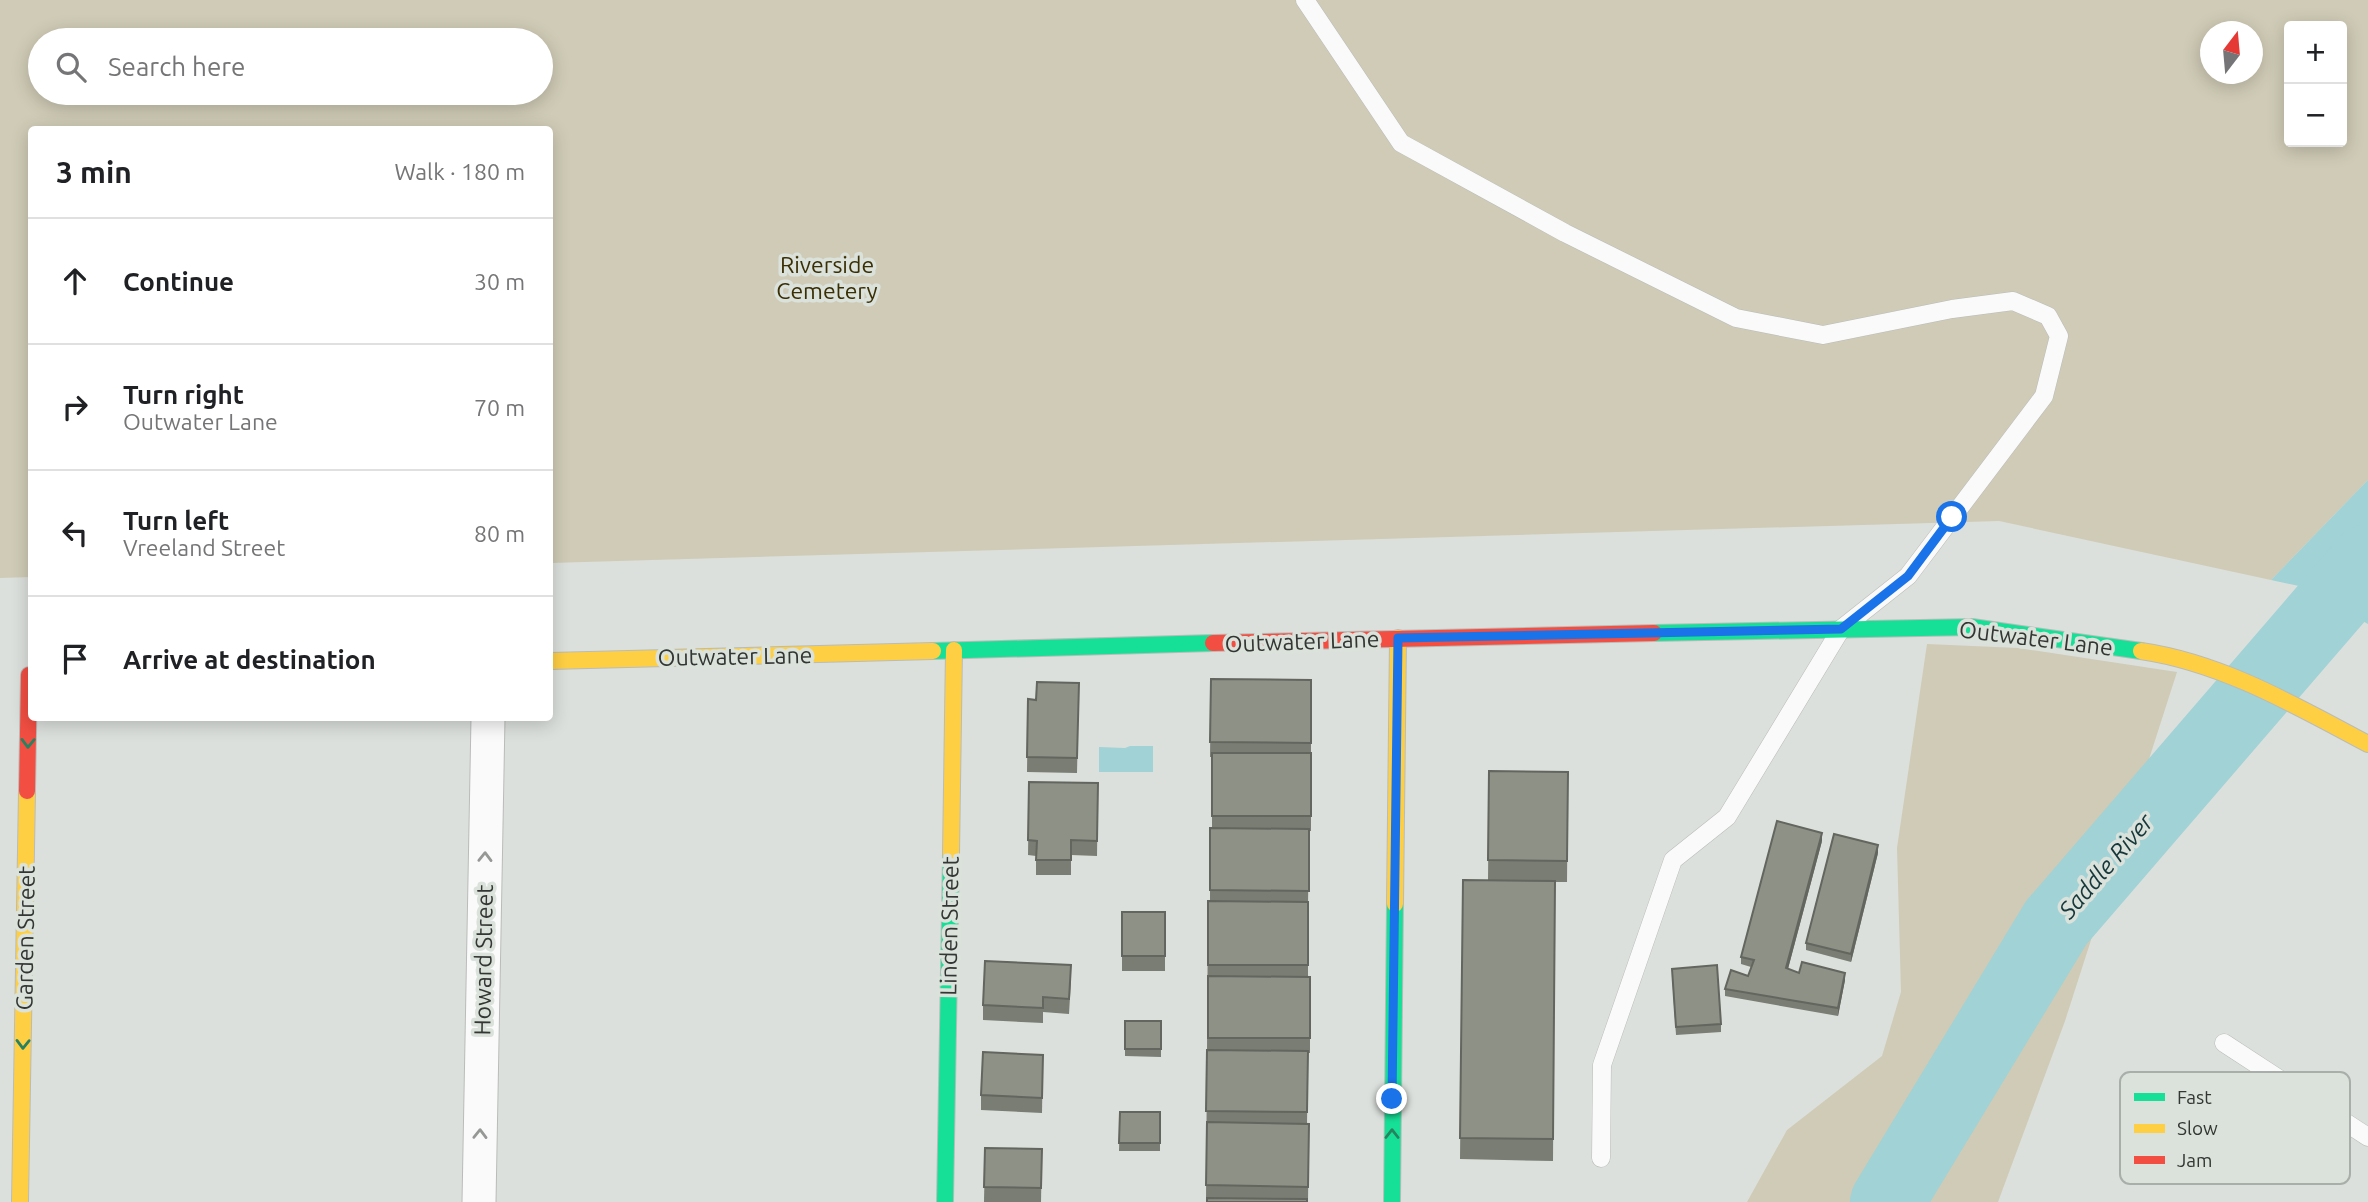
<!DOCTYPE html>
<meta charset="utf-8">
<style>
:root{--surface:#fff;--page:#f6f6f6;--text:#202124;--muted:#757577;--line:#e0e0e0}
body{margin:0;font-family:Ubuntu,sans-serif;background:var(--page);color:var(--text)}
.controls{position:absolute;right:21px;top:21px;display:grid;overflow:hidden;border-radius:7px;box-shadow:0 4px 18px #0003}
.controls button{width:63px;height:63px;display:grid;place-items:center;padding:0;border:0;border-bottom:2px solid var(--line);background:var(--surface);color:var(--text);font:35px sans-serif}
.compass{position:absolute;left:2200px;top:21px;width:63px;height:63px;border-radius:50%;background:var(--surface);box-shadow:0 4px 18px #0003;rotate:16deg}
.stop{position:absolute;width:21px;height:21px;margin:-16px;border:5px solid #1a73e8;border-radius:50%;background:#fff}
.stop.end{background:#1a73e8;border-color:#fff;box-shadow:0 2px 7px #0008}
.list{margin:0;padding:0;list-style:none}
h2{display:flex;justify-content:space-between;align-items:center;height:91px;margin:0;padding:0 28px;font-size:30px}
h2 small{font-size:23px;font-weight:400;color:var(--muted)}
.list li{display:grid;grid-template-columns:46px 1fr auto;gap:21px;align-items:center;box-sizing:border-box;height:126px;padding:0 28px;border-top:2px solid var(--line)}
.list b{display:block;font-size:26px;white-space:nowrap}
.list p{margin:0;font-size:23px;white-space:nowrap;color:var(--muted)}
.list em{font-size:23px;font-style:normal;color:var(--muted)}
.icon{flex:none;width:38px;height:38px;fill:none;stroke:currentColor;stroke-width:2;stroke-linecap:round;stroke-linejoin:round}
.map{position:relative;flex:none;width:2368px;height:1202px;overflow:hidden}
.search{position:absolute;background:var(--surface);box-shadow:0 4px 18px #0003;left:28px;top:28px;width:525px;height:77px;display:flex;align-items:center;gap:18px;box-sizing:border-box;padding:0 24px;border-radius:38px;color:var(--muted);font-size:26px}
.panel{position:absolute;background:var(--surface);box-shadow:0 4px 18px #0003;left:28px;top:126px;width:525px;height:595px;border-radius:7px}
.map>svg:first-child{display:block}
.green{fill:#cfcbb6;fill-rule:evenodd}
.water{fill:#a0d2d6}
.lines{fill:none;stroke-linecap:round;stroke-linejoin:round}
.river{stroke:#a0d2d6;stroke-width:74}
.lane-casing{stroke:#b9bcb9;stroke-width:19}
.street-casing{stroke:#b9bcb9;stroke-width:35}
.fast-casing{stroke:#b9bcb9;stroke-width:18}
.slow-casing{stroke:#b9bcb9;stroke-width:18}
.jam-casing{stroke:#b9bcb9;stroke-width:18}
.lane{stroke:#fafafa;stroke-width:18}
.street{stroke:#fafafa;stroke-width:33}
.fast{stroke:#16e098;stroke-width:16}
.slow{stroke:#ffcf43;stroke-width:16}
.jam{stroke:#f24e42;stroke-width:16}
.wall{fill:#797d73}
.shaded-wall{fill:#63665e}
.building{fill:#8d9186;stroke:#63665e;stroke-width:2}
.oneway{stroke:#268260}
.oneway2{stroke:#969896}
.route{stroke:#1a73e8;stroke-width:9}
.labels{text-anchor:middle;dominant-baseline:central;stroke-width:7;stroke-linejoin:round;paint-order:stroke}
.park-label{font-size:23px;fill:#3a2e03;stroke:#dae2db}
.street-label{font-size:23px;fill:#333633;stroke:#dae2db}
.water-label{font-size:24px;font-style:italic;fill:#16383b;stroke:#dae2db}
.key{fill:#dae2db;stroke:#a8aea9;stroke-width:2}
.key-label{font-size:19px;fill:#333633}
</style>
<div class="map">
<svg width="2368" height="1202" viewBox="0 0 2368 1202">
<rect width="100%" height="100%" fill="#dce0dc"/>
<g class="green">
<path d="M 0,0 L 2368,0 L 2368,480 L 2271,580 L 1999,521 L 550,563 L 550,130 L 32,130 L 31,577 L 0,578 ZM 2289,26 L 2342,26 L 2342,142 L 2289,142 ZM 2210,32 L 2252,32 L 2252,74 L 2210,74 ZM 40,40 L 541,40 L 541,93 L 40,93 Z"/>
<polygon points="1927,644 2018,648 2177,672 2065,1021 1998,1202 1747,1202 1787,1130 1882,1056 1901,992 1897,848"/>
</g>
<g class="water">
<polygon points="2368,480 2368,624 2299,586 2271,580"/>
<polygon points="1130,746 1153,746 1153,772 1099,772 1099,747 1125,748"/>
</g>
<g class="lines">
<polyline class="river" points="1887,1202 2056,923 2368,561"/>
<g class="lane-casing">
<g id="lane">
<polyline points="1305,0 1401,143 1565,233 1736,318 1823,335 1952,309 2013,301 2048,316 2059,336 2044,396 1908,576 1841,629 1727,817 1673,860 1602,1065 1601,1158"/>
<polyline points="2224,1043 2368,1137"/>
</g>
</g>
<g class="street-casing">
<polyline id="street" points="479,1202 488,718"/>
</g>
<g class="fast-casing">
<g id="fast">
<polyline points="1654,633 1972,627 2141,651"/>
<polyline points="933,651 1213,643"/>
<polyline points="945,1202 951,854"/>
<polyline points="1392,1202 1395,904"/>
</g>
</g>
<g class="slow-casing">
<g id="slow">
<path d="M 2141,651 C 2223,663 2296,706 2368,744"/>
<polyline points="550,661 933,651"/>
<polyline points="951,854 954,650"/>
<polyline points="1395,904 1398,638"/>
<polyline points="20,1202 27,791"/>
</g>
</g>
<g class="jam-casing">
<g id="jam">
<polyline points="1213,643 1654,633"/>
<polyline points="27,791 29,675"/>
</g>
</g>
<use href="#lane" class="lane"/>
<use href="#street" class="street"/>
<use href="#fast" class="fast"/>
<use href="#slow" class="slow"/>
<use href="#jam" class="jam"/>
</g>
<g class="wall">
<polygon points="1211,679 1311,680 1311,831 1309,831 1308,906 1308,977 1310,977 1310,1053 1308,1053 1307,1124 1309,1124 1308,1202 1207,1202 1207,1200 1206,1200 1208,901 1210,901 1210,828 1212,828 1212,757 1210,757"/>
<polygon points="1079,683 1077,773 1027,772 1028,699 1036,700"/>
<polygon points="1489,771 1568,772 1567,882 1555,882 1553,1161 1460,1159 1463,880 1488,880"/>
<polygon points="1029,782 1098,783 1097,856 1071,855 1071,875 1036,875 1036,856 1028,855"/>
<polygon points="1822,841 1788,969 1799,973 1845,980 1838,1016 1725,996 1725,989 1748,976 1751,967 1741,964 1741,957"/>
<polygon points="1878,853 1851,962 1806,950 1806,943"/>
<rect x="1122" y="912" width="43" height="59"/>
<polygon points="1672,976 1721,1024 1721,1032 1676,1035"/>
<polygon points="1071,980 1069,1014 1043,1012 1043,1023 983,1020 983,1005"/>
<polygon points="1125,1021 1161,1021 1161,1057 1125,1056"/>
<polygon points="1043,1055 1042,1113 981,1110 981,1095"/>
<polygon points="1120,1112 1160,1112 1160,1151 1119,1151"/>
<polygon points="985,1148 1042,1149 1041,1202 984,1202"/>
</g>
<g class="shaded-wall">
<polygon points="1822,833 1822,841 1786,976 1786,968"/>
<polygon points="1878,845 1878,853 1851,962 1851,954"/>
<polygon points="1845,973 1845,980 1838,1016 1838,1008"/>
</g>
<g class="building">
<polygon points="1211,679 1311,680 1311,743 1210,742"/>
<polygon points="1037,682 1079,683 1077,758 1027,757 1028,699 1036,700"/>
<rect x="1212" y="753" width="99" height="63"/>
<polygon points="1489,771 1568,772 1567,861 1488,860"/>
<polygon points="1029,782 1098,783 1097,841 1071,840 1071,860 1036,860 1037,841 1028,840"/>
<polygon points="1777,821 1822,833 1786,968 1799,973 1802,962 1845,973 1838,1008 1725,989 1731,970 1748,976 1754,960 1741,957"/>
<polygon points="1210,828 1309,829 1309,891 1210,890"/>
<polygon points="1834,834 1878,845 1851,954 1806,943"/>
<polygon points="1463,880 1555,881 1553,1139 1460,1138"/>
<polygon points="1208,901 1308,902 1308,965 1208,965"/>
<rect x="1122" y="912" width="43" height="44"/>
<polygon points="985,961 1071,965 1069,999 1043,997 1043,1008 983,1005"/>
<polygon points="1717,965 1721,1024 1676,1027 1672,969"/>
<polygon points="1208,976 1310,977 1310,1038 1208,1038"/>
<rect x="1125" y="1021" width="36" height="28"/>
<polygon points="1207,1050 1308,1051 1307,1112 1206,1111"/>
<polygon points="983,1052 1043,1055 1042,1098 981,1095"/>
<polygon points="1120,1112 1160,1112 1160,1143 1119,1143"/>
<polygon points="1207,1122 1309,1124 1308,1187 1206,1185"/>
<polygon points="985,1148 1042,1149 1041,1188 984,1187"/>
<polygon points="1207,1198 1307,1199 1307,1202 1207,1202"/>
</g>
<defs><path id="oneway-chevron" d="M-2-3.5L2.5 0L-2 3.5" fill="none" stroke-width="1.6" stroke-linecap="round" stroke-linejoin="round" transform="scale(1.75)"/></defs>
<g class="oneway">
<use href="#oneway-chevron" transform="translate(28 743) rotate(91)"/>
<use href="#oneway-chevron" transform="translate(23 1044) rotate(91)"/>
<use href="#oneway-chevron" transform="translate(1392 1134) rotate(-90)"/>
</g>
<g class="oneway2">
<use href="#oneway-chevron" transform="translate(485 857) rotate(-89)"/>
<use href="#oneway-chevron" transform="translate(480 1134) rotate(-89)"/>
</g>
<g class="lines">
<polyline class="route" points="1392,1099 1398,638 1841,629 1908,576 1952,517"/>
</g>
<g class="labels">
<g class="park-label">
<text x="827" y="264">Riverside<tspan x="827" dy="26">Cemetery</tspan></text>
</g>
<g class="street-label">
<text transform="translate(2036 638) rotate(7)">Outwater Lane</text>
<text transform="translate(1302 641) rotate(-2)">Outwater Lane</text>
<text transform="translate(735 656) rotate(-1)">Outwater Lane</text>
<text transform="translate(949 926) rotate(-89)">Linden Street</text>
<text transform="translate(25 938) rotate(-89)">Garden Street</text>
<text transform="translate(483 960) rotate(-89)">Howard Street</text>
</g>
<g class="water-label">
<text transform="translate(2106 866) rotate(-49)">Saddle River</text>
</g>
</g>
<rect x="2120" y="1072" width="230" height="112" rx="10" class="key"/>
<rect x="2134" y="1093" width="31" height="8" fill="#16e098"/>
<rect x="2134" y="1124" width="31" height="9" fill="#ffcf43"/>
<rect x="2134" y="1156" width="31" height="8" fill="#f24e42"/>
<g class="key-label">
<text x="2177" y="1104">Fast</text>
<text x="2177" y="1135">Slow</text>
<text x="2177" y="1167">Jam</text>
</g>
</svg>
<div class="controls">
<button>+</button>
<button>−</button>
</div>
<svg class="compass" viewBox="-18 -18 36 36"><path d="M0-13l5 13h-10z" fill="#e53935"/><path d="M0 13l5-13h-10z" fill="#757577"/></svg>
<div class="stop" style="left:1952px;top:517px"></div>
<div class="stop end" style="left:1392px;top:1099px"></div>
<div class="search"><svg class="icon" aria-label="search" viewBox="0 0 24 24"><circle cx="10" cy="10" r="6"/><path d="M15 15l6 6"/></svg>Search here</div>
<section class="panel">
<h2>3 min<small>Walk · 180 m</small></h2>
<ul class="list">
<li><svg class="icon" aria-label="ahead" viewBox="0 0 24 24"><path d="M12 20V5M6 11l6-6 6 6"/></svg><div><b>Continue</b></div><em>30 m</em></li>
<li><svg class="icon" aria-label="right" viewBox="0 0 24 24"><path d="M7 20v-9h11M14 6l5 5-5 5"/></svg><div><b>Turn right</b><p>Outwater Lane</p></div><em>70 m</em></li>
<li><svg class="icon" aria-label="left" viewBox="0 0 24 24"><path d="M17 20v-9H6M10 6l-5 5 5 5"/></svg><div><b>Turn left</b><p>Vreeland Street</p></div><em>80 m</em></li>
<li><svg class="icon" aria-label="arrive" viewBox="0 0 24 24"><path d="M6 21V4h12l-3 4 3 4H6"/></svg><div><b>Arrive at destination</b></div></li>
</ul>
</section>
</div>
